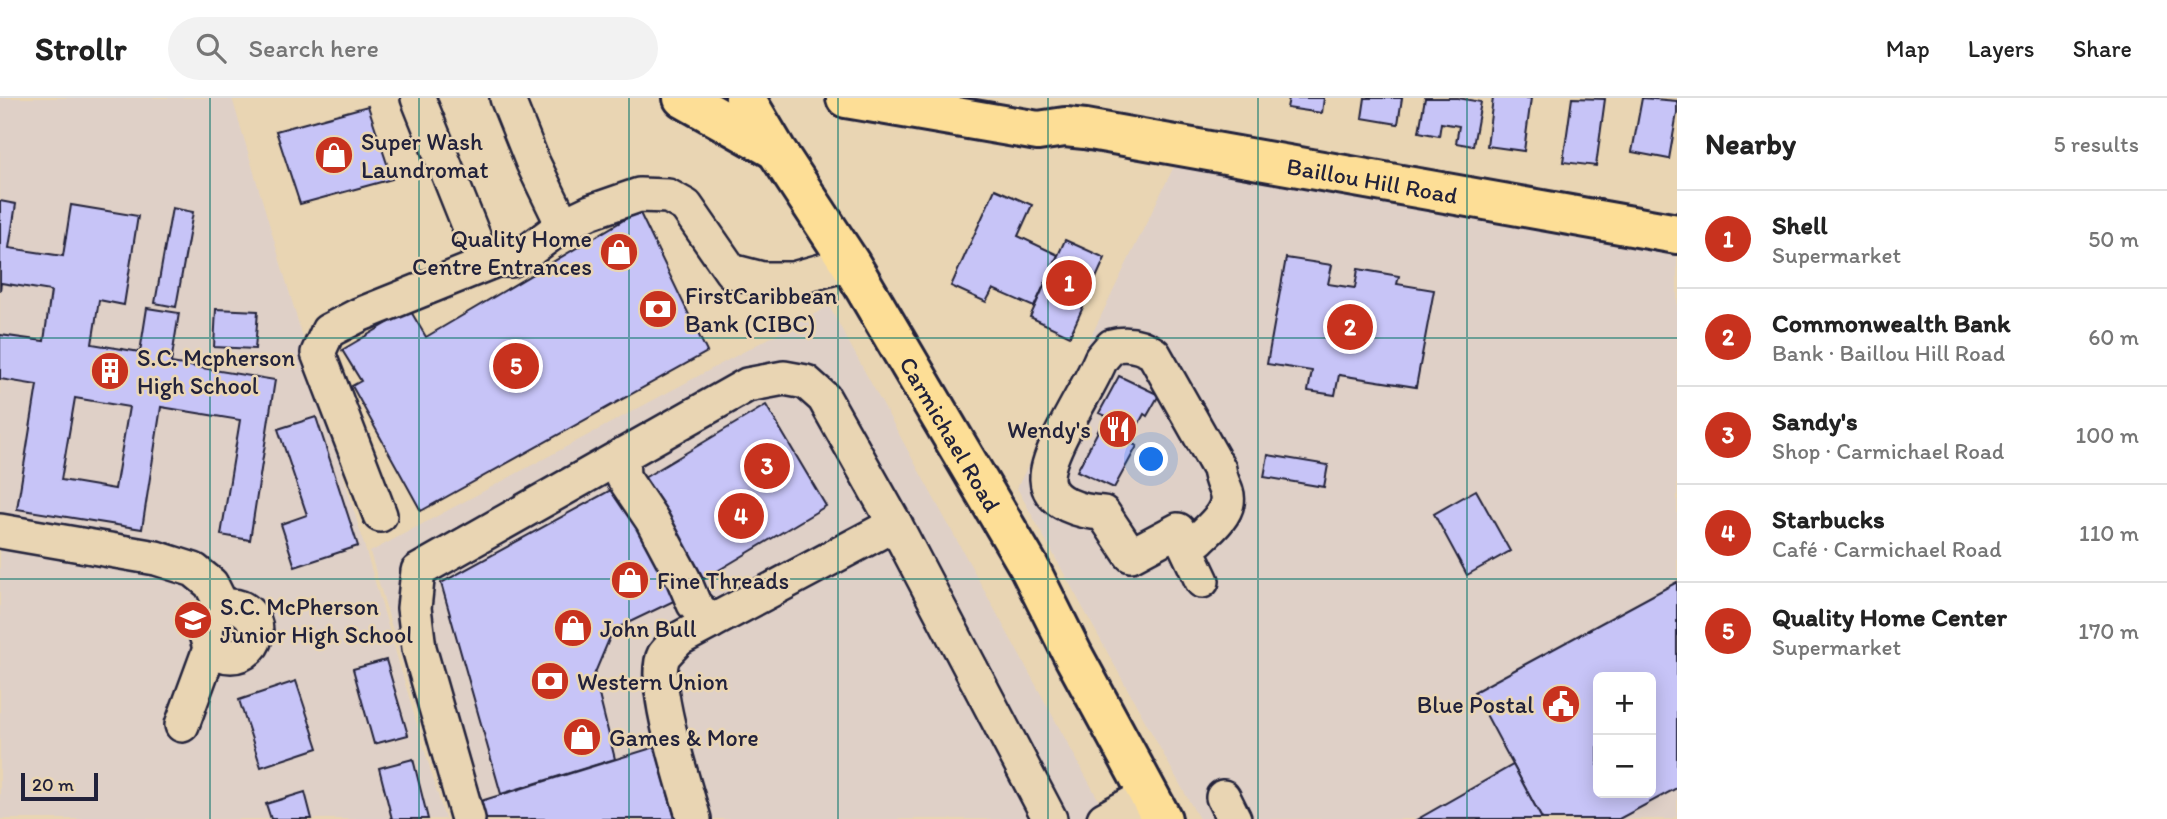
<!DOCTYPE html>
<meta charset="utf-8">
<style>
:root{--surface:#fff;--page:#f2f2f2;--text:#222;--muted:#767676;--line:#e0e0e0;--accent:#c8321e}
body{margin:0;font-family:Itim,sans-serif;background:var(--page);color:var(--text)}
.controls{position:absolute;right:21px;bottom:21px;display:grid;overflow:hidden;border-radius:10px;box-shadow:0 4px 18px #0003}
.controls button{width:63px;height:63px;display:grid;place-items:center;padding:0;border:0;border-bottom:2px solid var(--line);background:var(--surface);color:var(--text);font:35px sans-serif}
.scale{position:absolute;left:21px;bottom:18px;width:77px;box-sizing:border-box;padding-left:7px;border:4px solid #22223b;border-top:0;font-size:19px;line-height:24px;white-space:nowrap;color:#22223b;-webkit-text-stroke:5px #e9d5b3;paint-order:stroke}
.you{position:absolute;left:1152px;top:362px;width:24px;height:24px;margin:-18px;border:5px solid #fff;border-radius:50%;background:#1a73e8;box-shadow:0 0 0 10px #1a73e833}
.badge{display:grid;place-items:center;width:46px;height:46px;border-radius:50%;background:var(--accent);color:#fff;font-size:23px;font-weight:700}
.pin{position:absolute;translate:-50% -50%;border:4px solid #fff;box-shadow:0 2px 7px #0006}
.list{margin:0;padding:0;list-style:none}
h2{display:flex;justify-content:space-between;align-items:center;height:91px;margin:0;padding:0 28px;font-size:30px}
h2 small{font-size:23px;font-weight:400;color:var(--muted)}
.list li{display:grid;grid-template-columns:46px 1fr auto;gap:21px;align-items:center;box-sizing:border-box;height:98px;padding:0 28px;border-top:2px solid var(--line)}
.list b{display:block;font-size:26px;white-space:nowrap}
.list p{margin:0;font-size:23px;white-space:nowrap;color:var(--muted)}
.list em{font-size:23px;font-style:normal;color:var(--muted)}
.icon{flex:none;width:38px;height:38px;fill:none;stroke:currentColor;stroke-width:2;stroke-linecap:round;stroke-linejoin:round}
.map{position:relative;flex:none;width:1677px;height:721px;overflow:hidden}
header{display:flex;align-items:center;gap:42px;box-sizing:border-box;height:98px;padding:0 35px;background:var(--surface);border-bottom:2px solid var(--line)}
header strong{font-size:33px}
nav{display:flex;gap:38px;margin-inline-start:auto;font-size:24px}
.search{width:490px;height:63px;background:var(--page);display:flex;align-items:center;gap:18px;box-sizing:border-box;padding:0 24px;border-radius:38px;color:var(--muted);font-size:26px}
main{display:flex}
aside{flex:1;background:var(--surface)}
.map>svg:first-child{display:block}
.built{fill:#dfd0c7;fill-rule:evenodd}
.building{fill:#c7c4f7;stroke:#22223b;stroke-width:2;fill-rule:evenodd}
.lines{fill:none;stroke-linecap:round;stroke-linejoin:round}
.minor-casing{stroke:#22223b;stroke-width:38}
.major-casing{stroke:#22223b;stroke-width:44}
.minor{stroke:#e9d5b3;stroke-width:33}
.major{stroke:#fdde96;stroke-width:38}
.grid{fill:none;stroke:#0f766e;stroke-width:2;stroke-opacity:0.55}
.labels{text-anchor:middle;dominant-baseline:central;stroke-width:5;stroke-linejoin:round;paint-order:stroke}
.poi-label{font-size:24px;fill:#22223b;stroke:#e9d5b3;text-anchor:start}
.street-label{font-size:24px;fill:#22223b;stroke:#e9d5b3}
</style>
<header>
<strong>Strollr</strong>
<div class="search"><svg class="icon" aria-label="search" viewBox="0 0 24 24"><circle cx="10" cy="10" r="6"/><path d="M15 15l6 6"/></svg>Search here</div>
<nav><a>Map</a><a>Layers</a><a>Share</a></nav>
</header>
<main>
<div class="map">
<svg width="1677" height="721" viewBox="0 0 1677 721">
<rect width="100%" height="100%" fill="#e9d5b3"/>
<filter id="ink" filterUnits="userSpaceOnUse"><feTurbulence type="fractalNoise" baseFrequency=".0143" numOctaves="2"/><feDisplacementMap in="SourceGraphic" scale="14" xChannelSelector="R" yChannelSelector="G"/><feConvolveMatrix kernelMatrix="1 2 1 2 8 2 1 2 1" color-interpolation-filters="sRGB"/></filter>
<g filter="url(#ink)">
<g class="built">
<polygon points="0,0 232,0 445,721 0,721"/>
<path d="M 1181,54 L 1677,144 L 1677,718 L 1671,721 L 1199,721 L 1017,390 ZM 1598,579 L 1651,579 L 1651,695 L 1598,695 Z"/>
<polygon points="829,208 1109,721 448,721 370,454"/>
</g>
<g class="building">
<polygon points="1289,0 1324,0 1322,15 1287,10"/>
<polygon points="1365,0 1402,0 1398,26 1362,20"/>
<polygon points="1425,0 1458,0 1481,4 1473,48 1456,45 1459,28 1441,25 1439,38 1419,34"/>
<polygon points="1493,0 1531,0 1524,53 1487,48"/>
<polygon points="1572,0 1605,1 1596,68 1563,64"/>
<polygon points="1642,0 1677,3 1677,15 1669,61 1632,54"/>
<polygon points="368,8 392,81 300,106 276,33"/>
<polygon points="995,91 1032,107 1018,138 1058,157 1034,209 993,191 986,204 951,188"/>
<path d="M 0,103 L 16,106 L 9,150 L 63,158 L 71,107 L 138,118 L 124,207 L 99,202 L 92,246 L 140,254 L 147,210 L 179,215 L 171,265 L 275,282 L 250,442 L 221,437 L 240,322 L 161,309 L 142,431 L 17,411 L 37,287 L 0,281 L 0,237 L 44,243 L 51,193 L 1,185 L 0,193 ZM 75,300 L 129,309 L 115,391 L 61,382 Z"/>
<polygon points="172,110 193,114 176,209 155,205"/>
<polygon points="639,113 707,254 421,413 352,288 361,283 342,252 410,212 426,239"/>
<polygon points="1065,142 1105,160 1070,238 1030,219"/>
<polygon points="1286,160 1332,167 1328,186 1355,190 1358,171 1399,178 1397,186 1434,192 1416,289 1339,277 1335,297 1308,293 1312,273 1267,266"/>
<polygon points="216,211 258,213 255,251 214,249"/>
<polygon points="1119,278 1159,297 1147,318 1144,316 1129,344 1137,348 1114,390 1077,373 1106,318 1099,315"/>
<polygon points="766,307 826,408 704,481 644,380"/>
<polygon points="316,319 358,448 295,469 281,426 307,417 278,331"/>
<polygon points="1268,357 1328,367 1324,389 1264,379"/>
<polygon points="618,388 682,499 613,532 594,577 615,661 501,696 441,485"/>
<polygon points="1476,392 1510,453 1467,477 1434,416"/>
<path d="M 1677,484 L 1677,690 L 1619,721 L 1542,721 L 1474,594 ZM 1598,579 L 1651,579 L 1651,695 L 1598,695 Z"/>
<polygon points="386,562 408,637 374,646 353,571"/>
<polygon points="296,583 318,650 261,669 239,602"/>
<polygon points="655,649 675,721 486,721 481,703"/>
<polygon points="413,661 428,721 392,721 379,670"/>
<polygon points="1513,667 1542,721 1418,721"/>
<polygon points="305,694 312,721 271,721 266,706"/>
</g>
<g class="lines">
<g class="minor-casing">
<g id="minor">
<polyline points="418,0 480,155 496,162 511,162 527,154 563,127 590,114 639,97 668,98 686,108 731,173 762,181 793,181 850,165"/>
<polyline points="507,0 533,65 563,127"/>
<polyline points="622,357 623,379 652,422 683,480 694,506 711,524"/>
<polyline points="380,417 318,255 328,233 359,217 496,162"/>
<polyline points="0,433 156,460 194,472 211,486 222,508"/>
<path d="M 1199,441 C 1211,429 1233,413 1226,393 C 1223,385 1220,380 1219,371 L 1154,256 C 1141,247 1127,244 1112,248 L 1101,261 C 1089,291 1046,353 1047,381 C 1048,406 1083,414 1103,415 L 1131,457 L 1178,432 L 1202,483"/>
<circle cx="231" cy="533" r="25"/>
<polyline points="182,627 211,548"/>
<polyline points="1223,699 1234,721"/>
<polyline points="468,721 419,550 414,510 418,473 747,287 784,280 806,284 824,300 895,426 1050,721"/>
<path d="M 694,721 C 685,690 650,583 664,557 C 668,552 674,546 679,541 L 895,426"/>
<polyline points="1104,721 1135,704 1148,693"/>
</g>
</g>
<g class="major-casing">
<g id="major">
<polyline points="683,0 774,51"/>
<path id="s1" d="M 745,0 L 776,52 L 850,165 L 1029,469 L 1073,557 L 1162,721"/>
<path id="s2" d="M 846,0 L 1038,33 L 1065,29 L 1085,31 L 1677,136"/>
</g>
</g>
<use href="#minor" class="minor"/>
<use href="#major" class="major"/>
</g>
</g>
<path class="grid" d="M 210,0 L 210,721M 419,0 L 419,721M 629,0 L 629,721M 838,0 L 838,721M 1048,0 L 1048,721M 1258,0 L 1258,721M 1467,0 L 1467,721M 0,240 L 1677,240M 0,481 L 1677,481"/>
<defs>
<g id="shop-disc" transform="scale(2.0125)"><circle r="9.5" fill="#c8321e" stroke="#e9d5b3"/><path d="M-5-2.5h2.3a2.7 3.5 0 0 1 5.4 0H5L5.5 6h-11ZM-1.5-2.5h3a1.5 2.3 0 0 0-3 0Z" fill="#fff"/></g>
<g id="bank-disc" transform="scale(2.0125)"><circle r="9.5" fill="#c8321e" stroke="#e9d5b3"/><path d="M-6-4H6V4H-6ZM0-2.3a2.3 2.3 0 1 0 0 4.6a2.3 2.3 0 1 0 0-4.6Z" fill="#fff"/></g>
<g id="building-disc" transform="scale(2.0125)"><circle r="9.5" fill="#c8321e" stroke="#e9d5b3"/><path d="M-4-6H4V6H1V3H-1V6H-4ZM-2.5-4.3h1.7v1.8h-1.7ZM.8-4.3h1.7v1.8H.8ZM-2.5-1h1.7V.8h-1.7ZM.8-1h1.7V.8H.8Z" fill="#fff"/></g>
<g id="restaurant-disc" transform="scale(2.0125)"><circle r="9.5" fill="#c8321e" stroke="#e9d5b3"/><path d="M-5-6h1v4h1v-4h1v4h1v-4h1v5L-1.5 .5V6h-2V.5L-5-1ZM5-6V6H3V1.5H1.5Q1.5-4 5-6Z" fill="#fff"/></g>
<g id="school-disc" transform="scale(2.0125)"><circle r="9.5" fill="#c8321e" stroke="#e9d5b3"/><path d="M0-5L7-2L0 1L-7-2ZM-4 1L0 2.5L4 1V4Q0 6-4 4Z" fill="#fff"/></g>
<g id="civic-disc" transform="scale(2.0125)"><circle r="9.5" fill="#c8321e" stroke="#e9d5b3"/><path d="M-.6-6.5H3V-4.5H.6V-3L4-1V1h2V6H-6V1h2V-1L-.6-3ZM-1.2 2.5V6h2.4V2.5Z" fill="#fff"/></g>
</defs>
<g fill-rule="evenodd">
<use href="#shop-disc" x="334" y="57"/>
<use href="#shop-disc" x="619" y="154"/>
<use href="#bank-disc" x="658" y="211"/>
<use href="#building-disc" x="110" y="273"/>
<use href="#restaurant-disc" x="1118" y="331"/>
<use href="#shop-disc" x="630" y="482"/>
<use href="#school-disc" x="193" y="522"/>
<use href="#shop-disc" x="573" y="530"/>
<use href="#bank-disc" x="550" y="583"/>
<use href="#civic-disc" x="1561" y="606"/>
<use href="#shop-disc" x="582" y="639"/>
</g>
<g class="labels">
<g class="poi-label">
<text x="361" y="43">Super Wash<tspan x="361" dy="28">Laundromat</tspan></text>
<text x="592" y="140" text-anchor="end">Quality Home<tspan x="592" dy="28">Centre Entrances</tspan></text>
<text x="685" y="197">FirstCaribbean<tspan x="685" dy="28">Bank (CIBC)</tspan></text>
<text x="137" y="259">S.C. Mcpherson<tspan x="137" dy="28">High School</tspan></text>
<text x="1091" y="331" text-anchor="end">Wendy's</text>
<text x="657" y="482">Fine Threads</text>
<text x="220" y="508">S.C. McPherson<tspan x="220" dy="28">Junior High School</tspan></text>
<text x="600" y="530">John Bull</text>
<text x="577" y="583">Western Union</text>
<text x="1534" y="606" text-anchor="end">Blue Postal</text>
<text x="609" y="639">Games &amp; More</text>
</g>
<g class="street-label">
<text stroke="none"><textPath href="#s2" startOffset="534">Baillou Hill Road</textPath></text>
<text stroke="none"><textPath href="#s1" startOffset="394">Carmichael Road</textPath></text>
</g>
</g>
</svg>
<div class="controls">
<button>+</button>
<button>−</button>
</div>
<div class="scale">20 m</div>
<div class="you"></div>
<div class="pin badge" style="left:1069px;top:185px">1</div>
<div class="pin badge" style="left:1350px;top:229px">2</div>
<div class="pin badge" style="left:767px;top:368px">3</div>
<div class="pin badge" style="left:741px;top:418px">4</div>
<div class="pin badge" style="left:516px;top:268px">5</div>
</div>
<aside>
<h2>Nearby<small>5 results</small></h2>
<ul class="list">
<li><span class="badge">1</span><div><b>Shell</b><p>Supermarket</p></div><em>50 m</em></li>
<li><span class="badge">2</span><div><b>Commonwealth Bank</b><p>Bank · Baillou Hill Road</p></div><em>60 m</em></li>
<li><span class="badge">3</span><div><b>Sandy's</b><p>Shop · Carmichael Road</p></div><em>100 m</em></li>
<li><span class="badge">4</span><div><b>Starbucks</b><p>Café · Carmichael Road</p></div><em>110 m</em></li>
<li><span class="badge">5</span><div><b>Quality Home Center</b><p>Supermarket</p></div><em>170 m</em></li>
</ul>
</aside>
</main>
